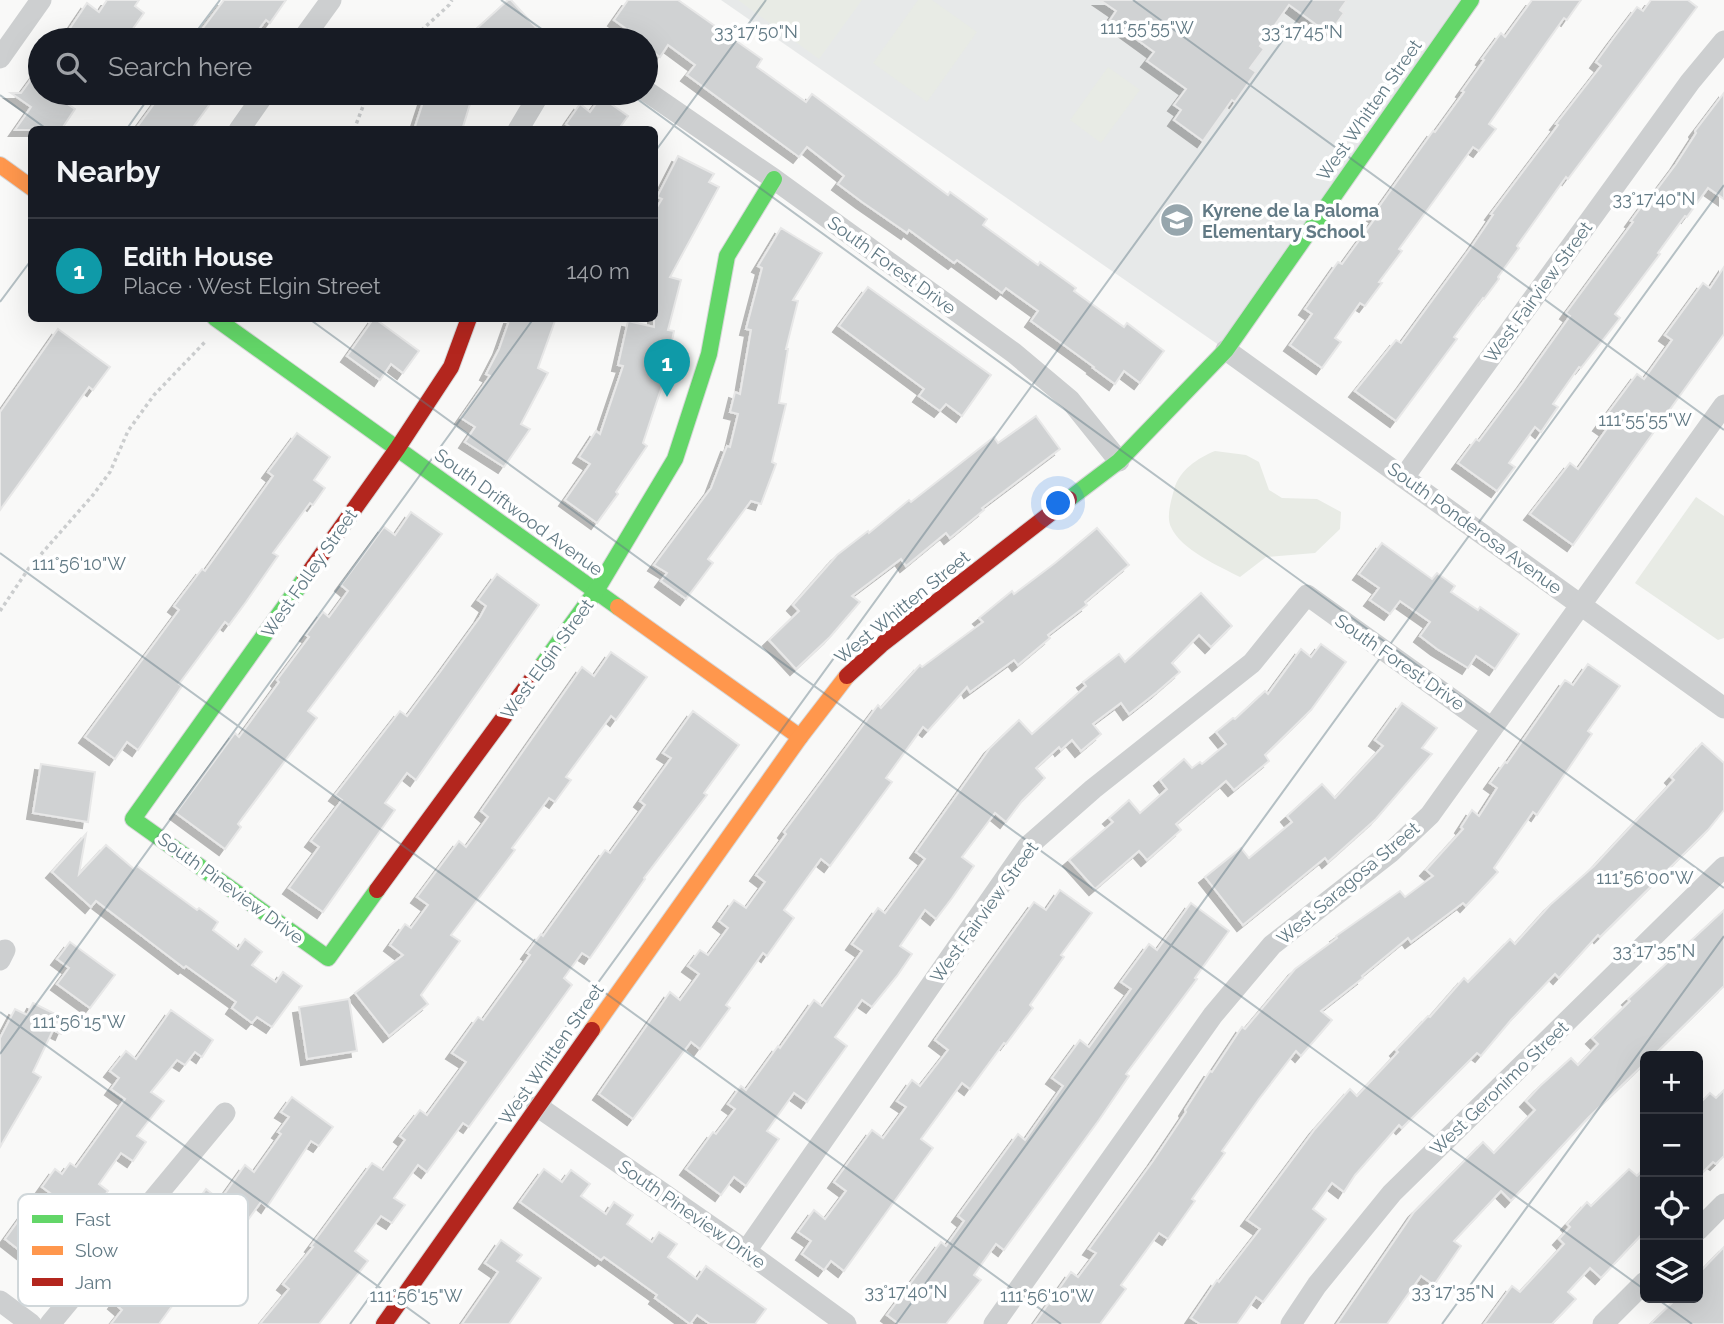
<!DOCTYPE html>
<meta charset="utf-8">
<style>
:root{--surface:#171b24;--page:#20242c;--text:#f1f3f6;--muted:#9ea1a6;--line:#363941;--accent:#8c9099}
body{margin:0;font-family:Raleway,sans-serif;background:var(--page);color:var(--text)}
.controls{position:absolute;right:21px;bottom:21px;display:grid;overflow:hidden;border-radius:10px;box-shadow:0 7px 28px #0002}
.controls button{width:63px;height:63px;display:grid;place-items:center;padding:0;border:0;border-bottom:2px solid var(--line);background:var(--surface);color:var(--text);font:35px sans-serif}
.you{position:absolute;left:1059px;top:504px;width:24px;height:24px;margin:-18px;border:5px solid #fff;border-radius:50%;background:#1a73e8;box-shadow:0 0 0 10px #1a73e833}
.badge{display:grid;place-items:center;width:46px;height:46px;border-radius:50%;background:var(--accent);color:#fff;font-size:23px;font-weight:700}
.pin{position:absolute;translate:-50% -58px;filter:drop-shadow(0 2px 4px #0008)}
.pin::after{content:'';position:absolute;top:37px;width:24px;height:21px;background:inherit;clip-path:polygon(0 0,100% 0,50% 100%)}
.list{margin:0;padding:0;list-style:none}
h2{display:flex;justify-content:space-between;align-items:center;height:91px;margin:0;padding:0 28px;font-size:30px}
h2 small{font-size:23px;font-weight:400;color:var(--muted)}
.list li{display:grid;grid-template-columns:46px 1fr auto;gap:21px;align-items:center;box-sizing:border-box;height:105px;padding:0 28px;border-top:2px solid var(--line)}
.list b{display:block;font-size:26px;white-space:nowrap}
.list p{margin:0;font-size:23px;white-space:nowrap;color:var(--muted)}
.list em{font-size:23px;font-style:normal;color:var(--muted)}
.icon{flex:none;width:38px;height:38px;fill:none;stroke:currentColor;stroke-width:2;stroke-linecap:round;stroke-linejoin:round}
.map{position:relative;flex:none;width:1724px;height:1324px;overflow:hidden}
.search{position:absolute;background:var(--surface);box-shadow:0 7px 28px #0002;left:28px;top:28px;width:630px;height:77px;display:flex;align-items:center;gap:18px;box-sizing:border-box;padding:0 24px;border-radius:38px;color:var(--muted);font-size:26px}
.panel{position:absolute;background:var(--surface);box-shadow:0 7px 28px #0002;left:28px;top:126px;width:630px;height:196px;border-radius:10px}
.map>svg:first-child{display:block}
.built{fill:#e7e9e9}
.green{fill:#e8ebe5}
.building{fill:#d0d2d3;stroke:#e8e8e8;stroke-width:2;filter:url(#shadow)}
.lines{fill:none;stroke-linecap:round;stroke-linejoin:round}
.fast-casing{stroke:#d6d7d8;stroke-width:18}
.slow-casing{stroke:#d6d7d8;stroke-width:18}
.jam-casing{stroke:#d6d7d8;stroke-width:18}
.path{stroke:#cbcdce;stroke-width:3.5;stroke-dasharray:3.5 3.5;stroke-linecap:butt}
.street{stroke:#cdcfd0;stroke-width:21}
.fast{stroke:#63d668;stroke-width:16}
.slow{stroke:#ff974d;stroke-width:16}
.jam{stroke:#b3261e;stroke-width:16}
.ticks{fill:none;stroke:#627a85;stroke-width:2;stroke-opacity:0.45}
.labels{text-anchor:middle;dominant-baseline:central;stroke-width:7;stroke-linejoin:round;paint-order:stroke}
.street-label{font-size:18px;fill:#627a85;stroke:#fff}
.poi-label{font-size:18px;font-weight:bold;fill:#627a85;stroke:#fff;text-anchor:start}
.key{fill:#fff;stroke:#d0d7da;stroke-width:2}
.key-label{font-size:19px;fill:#627a85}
.ticks-label{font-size:18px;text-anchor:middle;fill:#627a85;stroke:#fff;stroke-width:7;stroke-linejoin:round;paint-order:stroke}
</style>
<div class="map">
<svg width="1724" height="1324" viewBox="0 0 1724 1324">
<defs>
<filter id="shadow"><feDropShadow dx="-6" dy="6" stdDeviation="0" flood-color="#0004"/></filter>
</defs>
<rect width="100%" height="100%" fill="#f9f9f8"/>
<polygon class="built" points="721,0 1471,0 1226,350"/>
<g class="green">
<polygon points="738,0 862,0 819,59"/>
<polygon points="918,0 932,0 977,32 927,102 873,63"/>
<polygon points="1108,67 1140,90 1101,143 1070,120"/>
<path d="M 1215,451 L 1246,455 L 1259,462 L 1269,490 L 1282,498 L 1317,499 L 1341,512 L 1340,529 L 1315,553 L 1266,557 L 1240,577 C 1219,566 1181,550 1171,527 C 1166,517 1171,501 1174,490 C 1179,470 1198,458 1215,451 Z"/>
<polygon points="1696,497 1724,516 1724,638 1718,640 1635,583"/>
</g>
<g class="building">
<polygon points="107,0 139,0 135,6 144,13 125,40 62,40 87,3 99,12"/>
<polygon points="224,0 286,0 270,23 266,20 251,40 194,40"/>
<polygon points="508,0 511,0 540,32 531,40 464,40"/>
<polygon points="628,0 678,0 762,59 757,67 806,102 812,94 948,195 950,192 987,219 983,225 1038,265 1040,262 1076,288 1074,291 1124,327 1127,323 1164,351 1140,383 1124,371 1115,384 1093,368 1094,367 1031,321 1038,311 1006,288 1002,293 957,260 954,263 909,230 907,233 862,202 838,184 844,176 807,147 799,157 687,75 695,65 668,45 660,57 646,47 646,40 642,40 614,20"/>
<polygon points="1100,0 1347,0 1340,10 1344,13 1329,34 1289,5 1260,46 1264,49 1250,68 1256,72 1235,102 1232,100 1203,141 1174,120 1181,110 1174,105 1186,89 1147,61 1154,52 1110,20 1116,11"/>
<polygon points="1532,0 1581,0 1567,20 1564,18 1489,124 1496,129 1479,151 1473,147 1399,249 1402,251 1379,282 1382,283 1365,306 1360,303 1335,338 1341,342 1322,368 1290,345 1312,314 1305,309 1338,262 1342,264 1376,217 1373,215 1433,131 1435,132 1464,92 1462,91 1484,60 1482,59 1501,33 1505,37"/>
<polygon points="1651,0 1688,0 1697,7 1568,179 1566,177 1517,246 1519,248 1498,277 1499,279 1484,299 1483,298 1454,337 1457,339 1396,421 1355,391 1396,340 1401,343 1472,246 1493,215 1491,214 1558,125 1556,124 1601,66 1596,62 1612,40 1637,7 1643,11"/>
<polygon points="40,67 40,93 78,93 69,105 75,109 61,130 15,130 31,107 11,93 21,93"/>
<polygon points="162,93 218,93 191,130 135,130"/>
<polygon points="426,93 478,93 470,104 462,130 414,130"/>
<polygon points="1724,93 1724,199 1708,188 1687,217 1685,216 1658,253 1660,254 1615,314 1620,318 1581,368 1579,367 1553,404 1558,407 1541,432 1535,427 1509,463 1515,467 1497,491 1458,463 1476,439 1479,441 1523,382 1570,316 1566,313 1633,222 1631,221 1647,199 1649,200 1676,164 1696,133 1695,131"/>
<polygon points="601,97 628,116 618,130 574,130 566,124 580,104 590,112"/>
<polygon points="678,156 714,174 709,182 719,187 670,277 681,280 668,330 674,331 664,380 643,443 647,446 616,492 618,494 597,523 565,500 590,464 579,457 596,431 600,434 623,366 618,365 628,321 654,327 654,212 662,199 657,197"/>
<polygon points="781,228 822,253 793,300 798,301 786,349 788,349 779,403 786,404 772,462 776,464 761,504 751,501 708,559 713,563 686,599 661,581 667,573 654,565 711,488 727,446 730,447 738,414 730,412 735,392 740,394 751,330 746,329 762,268 758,266"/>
<polygon points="1724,267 1724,334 1573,545 1530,514 1570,463 1578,469 1606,430 1599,425 1637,374 1644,379 1672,340 1665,335 1703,283 1710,288"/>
<polygon points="868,287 991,375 962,416 946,404 940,411 919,396 924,389 839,326"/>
<polygon points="374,318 419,351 403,373 391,364 380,380 347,356"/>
<polygon points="510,318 556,318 538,368 548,373 521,424 530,429 504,467 465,442 475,427 461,418 490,376 486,374 499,349"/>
<polygon points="58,329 110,367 93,390 89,387 0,510 0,412"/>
<polygon points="1036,416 1060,449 982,508 984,510 950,538 946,533 906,566 901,559 852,596 860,602 830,637 796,669 769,640 799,611 793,605 837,555 868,531 869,533 909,500 911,502 994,437 998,443"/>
<polygon points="297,433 330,457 314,480 325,488 313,505 310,503 273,553 278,556 246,602 229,625 225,622 179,684 182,686 138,750 127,742 115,759 85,737 179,610 174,606 202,569 205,571 273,476 268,472"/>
<polygon points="411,512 442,534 308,711 317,718 238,824 241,827 225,849 176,813 235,733 239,737 279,682 277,680 309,637 306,635 323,612 329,617 348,591 341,585 384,527 395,535"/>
<polygon points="1097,528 1129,565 1085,602 1087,605 1048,635 1050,638 1018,665 1014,660 970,692 967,687 928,731 923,727 886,778 892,782 830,866 821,859 784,910 794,918 767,956 763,953 726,1005 730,1008 700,1049 691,1042 633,1119 599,1094 670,992 680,1000 699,974 688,966 700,950 708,955 728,928 719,921 734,900 746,908 765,882 756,875 786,834 784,832 878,705 881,708 920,665 922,667 983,622 979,618 1012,591 1014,594 1055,563"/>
<polygon points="1382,543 1432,579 1437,573 1455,586 1451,592 1478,610 1480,607 1519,634 1495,669 1476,656 1468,668 1437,649 1420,636 1430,622 1400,601 1390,614 1370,600 1379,588 1359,574"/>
<polygon points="497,574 539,605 416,780 407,773 385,803 395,810 323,912 289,888 319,847 311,841 342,800 335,795 400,711 407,716 440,672 480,617 486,606 478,600"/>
<polygon points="1201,593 1232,626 1211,647 1199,635 1172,663 1180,672 1157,692 1129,714 1121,703 1093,724 1101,734 1081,751 1072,740 1061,750 1059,747 1036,768 1045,778 1022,801 1006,822 995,813 962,857 974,866 952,898 936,919 925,910 900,946 912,954 897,976 872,1007 862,1000 835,1037 847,1046 819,1085 807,1102 794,1093 767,1131 779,1139 746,1186 734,1177 721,1195 686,1169 713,1132 716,1134 735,1109 728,1104 741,1086 746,1090 778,1046 780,1048 814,1000 822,1006 862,951 852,944 878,908 885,913 925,859 916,852 990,748 1019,720 1032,734 1086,686 1083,682 1119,654 1125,662"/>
<polygon points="1321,644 1346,662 1311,710 1265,755 1269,761 1234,790 1226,781 1176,824 1181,830 1147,860 1139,851 1095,889 1069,860 1113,822 1109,818 1129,800 1140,813 1167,789 1160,780 1184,759 1192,768 1200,762 1202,764 1226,744 1216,732 1233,718 1235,719 1265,691 1268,694 1301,649 1311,657"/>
<polygon points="611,652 647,677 616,720 611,716 566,777 571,780 555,802 549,798 512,848 515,850 451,935 460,941 421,995 428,1004 389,1036 355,993 403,955 390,945 405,924 411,928 428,905 417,897 459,841 466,847 488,817 481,811 582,667 594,676"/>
<polygon points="1588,664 1620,686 1588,731 1592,734 1537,815 1533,812 1494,868 1498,872 1466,906 1463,903 1411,942 1408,938 1362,976 1363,978 1321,1011 1332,1020 1301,1056 1296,1051 1259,1099 1222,1151 1225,1153 1192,1199 1195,1201 1168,1239 1159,1233 1121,1285 1126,1289 1100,1324 1034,1324 1071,1272 1078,1277 1096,1253 1089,1249 1153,1161 1186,1112 1185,1110 1210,1071 1212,1072 1242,1027 1245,1029 1295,969 1337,938 1336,936 1400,891 1405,897 1433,876 1426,870 1463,829 1461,827 1472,810 1479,816 1497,788 1490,783 1505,762 1507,763 1565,680 1573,685"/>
<polygon points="1402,703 1437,728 1422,748 1432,754 1376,819 1328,862 1325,858 1243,925 1205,877 1241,848 1249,858 1292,822 1287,816 1322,784 1335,798 1383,746 1375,740"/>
<polygon points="693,711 739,745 704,793 707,795 644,878 645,879 590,958 582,953 564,978 572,985 469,1127 463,1123 427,1172 418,1165 394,1198 405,1205 392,1223 381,1216 355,1251 368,1261 319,1324 260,1324 289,1289 283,1284 313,1247 311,1246 372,1163 383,1170 405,1140 400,1136 420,1110 427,1115 466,1062 452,1053 478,1017 483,1020 530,955 527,953 541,934 543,936 605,850 610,853 645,805 640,801 671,758 663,753"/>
<polygon points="1702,743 1724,763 1724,810 1708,830 1600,937 1598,935 1559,978 1555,974 1511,1020 1481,1056 1477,1053 1402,1128 1399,1125 1355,1175 1344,1192 1332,1183 1313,1209 1326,1219 1263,1302 1256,1297 1237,1324 1200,1324 1191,1318 1217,1280 1219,1282 1260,1229 1247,1220 1315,1129 1350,1089 1357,1096 1398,1052 1396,1050 1428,1016 1430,1017 1464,978 1468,982 1510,939 1515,944 1550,905 1594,866 1674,780 1671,777"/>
<polygon points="41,764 95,772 88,822 33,813"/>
<polygon points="86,834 79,874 106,845 134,869 137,866 197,910 199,908 218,922 213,930 238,949 245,939 262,952 252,965 276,982 283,972 302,986 272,1027 257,1017 252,1023 232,1008 236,1002 186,966 184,968 96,901 91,907 52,872"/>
<polygon points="1060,890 1092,913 1061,955 1064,957 1030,1005 1033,1008 1006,1044 1004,1043 970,1089 962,1083 921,1139 933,1148 844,1271 831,1261 824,1270 802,1254 811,1241 798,1232 814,1210 825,1219 846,1191 834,1182 858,1149 872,1130 883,1138 906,1107 897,1101 912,1080 920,1086 948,1050 935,1040 1034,902 1046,910"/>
<polygon points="1191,903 1229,931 1195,978 1197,979 1126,1074 1129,1076 1099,1120 1004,1250 996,1244 974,1275 981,1280 946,1324 899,1324 887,1315 941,1242 946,1246 964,1221 958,1216 1018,1134 1025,1140 1063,1086 1052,1078 1080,1040 1089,1047 1131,989 1121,982 1149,944 1157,950"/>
<polygon points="1724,910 1724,986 1653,1056 1645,1056 1645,1063 1588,1118 1511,1201 1501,1191 1454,1241 1461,1246 1434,1285 1421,1276 1387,1324 1337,1324 1414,1212 1483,1142 1494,1153 1535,1110 1526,1101 1540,1086 1571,1058 1578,1065 1598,1044 1592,1038 1630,1001 1628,999"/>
<polygon points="70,942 115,975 90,1008 57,984 69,968 57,959"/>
<polygon points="349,999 357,1051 307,1059 299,1007"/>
<polygon points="33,1003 67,1020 61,1034 53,1030 33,1072 41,1077 0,1147 0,1038 15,1009 27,1015"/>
<polygon points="171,1010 213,1040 202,1057 195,1052 185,1065 177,1060 151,1092 164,1101 137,1136 146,1142 133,1161 121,1153 99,1184 108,1191 94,1209 81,1199 73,1210 42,1187 55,1169 62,1174 70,1163 76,1167 125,1099 111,1089 119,1078 110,1071 126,1051 136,1059"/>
<polygon points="1724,1090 1724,1156 1716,1164 1713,1162 1698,1177 1698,1105 1710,1093 1716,1098"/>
<polygon points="292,1097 333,1127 319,1146 311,1141 267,1207 261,1202 224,1253 215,1247 159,1324 111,1324 122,1310 114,1303 125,1289 127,1291 153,1255 162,1262 173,1250 201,1211 194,1206 206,1189 220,1200 245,1165 254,1172 281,1134 278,1132 289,1117 281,1112"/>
<polygon points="1645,1168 1645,1231 1601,1278 1590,1268 1568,1292 1576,1299 1552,1324 1484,1324 1512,1286 1520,1292 1564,1244 1559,1239 1570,1227 1567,1224 1587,1202 1591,1206 1629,1169 1637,1176"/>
<polygon points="544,1169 562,1182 571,1170 590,1184 581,1196 606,1214 614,1202 633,1215 627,1224 652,1242 659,1232 677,1244 668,1257 697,1279 706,1266 766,1309 755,1324 710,1324 697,1315 690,1324 655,1298 657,1295 604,1257 601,1260 520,1202"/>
<polygon points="26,1210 67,1241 53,1259 41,1250 33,1261 5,1239"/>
<polygon points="501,1240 522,1255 517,1261 541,1278 509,1324 462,1324 498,1272 485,1263"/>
<polygon points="1724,1247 1724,1324 1650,1324 1677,1298 1698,1298 1698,1274"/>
</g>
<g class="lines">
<g class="fast-casing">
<g id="fast">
<polyline points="215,318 618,607"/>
<polyline points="1069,499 1119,461 1226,350 1471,0"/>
<polyline points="305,578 133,819 328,958 377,890"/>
<polyline points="540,668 596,591 675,459 709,354 727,256 774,179"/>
</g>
</g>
<g class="slow-casing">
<g id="slow">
<polyline points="0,165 32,188"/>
<polyline points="618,607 800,737"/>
<polyline points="592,1030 800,737 847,676"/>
</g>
</g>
<g class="jam-casing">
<g id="jam">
<polyline points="305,578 397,449 451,367 469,318"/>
<polyline points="847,676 881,645 1069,499"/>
<polyline points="377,890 540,668"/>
<polyline points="384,1324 592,1030"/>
</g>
</g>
<g class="path">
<polyline points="411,40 449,5 452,0"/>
<polyline points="354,130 368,93"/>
<polyline points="0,611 29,568 93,495 110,472 128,431 154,395 205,342"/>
</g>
<g class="street">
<polyline points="302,40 331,0"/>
<polyline points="0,58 41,0"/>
<polyline points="646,91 774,179 1014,353 1070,400 1119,461"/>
<polyline points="239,130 265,93"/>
<polyline points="518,130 540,93"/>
<polyline points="1226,350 1724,708"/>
<polyline points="1404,477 1690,82 1724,41"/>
<polyline points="0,960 5,950"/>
<polyline points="537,1106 746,1251 846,1324"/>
<polyline points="1698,1230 1724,1204"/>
<polyline points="746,1251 1027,847 1093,789 1252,663 1307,595 1492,728"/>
<polyline points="0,1301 31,1324"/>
<polyline points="50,1324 225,1113"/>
<polyline points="994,1324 1213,1015 1272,945 1391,852 1430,815 1724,405"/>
<polyline points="1291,1324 1317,1285 1392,1193 1724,867"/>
<polyline points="1603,1324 1645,1282"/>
</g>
<use href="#fast" class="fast"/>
<use href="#slow" class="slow"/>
<use href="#jam" class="jam"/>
</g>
<path class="ticks" d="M 501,0 L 557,40M 1133,0 L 1724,430M 190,40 L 220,0M 629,93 L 1724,888M 0,95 L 48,130M 126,130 L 152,93M 654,153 L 766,0M 0,302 L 32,259M 308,318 L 1645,1290M 0,553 L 1061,1324M 0,1012 L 430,1324M 0,1054 L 534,318M 1656,1298 L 1692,1324M 350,1324 L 1312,0M 896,1324 L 1724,185M 1442,1324 L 1724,936"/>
<defs>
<g id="school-disc" transform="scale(1.75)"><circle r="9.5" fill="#97a6ad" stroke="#fff"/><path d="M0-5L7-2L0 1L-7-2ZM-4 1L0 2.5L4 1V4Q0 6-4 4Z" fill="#fff"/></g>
</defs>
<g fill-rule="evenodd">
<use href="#school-disc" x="1177" y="220"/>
</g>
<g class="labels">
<g class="street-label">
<text transform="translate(1369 110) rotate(-55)">West Whitten Street</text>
<text transform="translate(892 265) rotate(36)">South Forest Drive</text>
<text transform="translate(1538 292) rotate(-54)">West Fairview Street</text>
<text transform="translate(519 512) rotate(36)">South Driftwood Avenue</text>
<text transform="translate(1475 528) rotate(36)">South Ponderosa Avenue</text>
<text transform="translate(309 573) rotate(-55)">West Folley Street</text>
<text transform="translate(902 607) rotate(-39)">West Whitten Street</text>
<text transform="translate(547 659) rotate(-54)">West Elgin Street</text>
<text transform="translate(1400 662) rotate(35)">South Forest Drive</text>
<text transform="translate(1348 883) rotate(-40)">West Saragosa Street</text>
<text transform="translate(231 888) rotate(36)">South Pineview Drive</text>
<text transform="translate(984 912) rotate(-54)">West Fairview Street</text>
<text transform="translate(551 1054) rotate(-55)">West Whitten Street</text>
<text transform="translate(1499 1088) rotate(-44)">West Geronimo Street</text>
<text transform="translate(692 1214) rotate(35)">South Pineview Drive</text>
</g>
<g class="poi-label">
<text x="1202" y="210">Kyrene de la Paloma<tspan x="1202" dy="21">Elementary School</tspan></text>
</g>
</g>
<rect x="18" y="1194" width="230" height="112" rx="10" class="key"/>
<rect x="32" y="1215" width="31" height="8" fill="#63d668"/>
<rect x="32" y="1246" width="31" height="9" fill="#ff974d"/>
<rect x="32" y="1278" width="31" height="8" fill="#b3261e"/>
<g class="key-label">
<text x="75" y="1226">Fast</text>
<text x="75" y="1257">Slow</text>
<text x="75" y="1289">Jam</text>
</g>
<g class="ticks-label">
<text x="1147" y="34">111°55'55"W</text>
<text x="756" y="38">33°17'50"N</text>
<text x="1302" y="38">33°17'45"N</text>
<text x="1654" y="205">33°17'40"N</text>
<text x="1645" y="426">111°55'55"W</text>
<text x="79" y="570">111°56'10"W</text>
<text x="1645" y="884">111°56'00"W</text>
<text x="1654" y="957">33°17'35"N</text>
<text x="79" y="1028">111°56'15"W</text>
<text x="906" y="1298">33°17'40"N</text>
<text x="1453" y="1298">33°17'35"N</text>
<text x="416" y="1302">111°56'15"W</text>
<text x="1047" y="1302">111°56'10"W</text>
</g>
</svg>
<div class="controls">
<button>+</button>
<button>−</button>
<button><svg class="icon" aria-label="locate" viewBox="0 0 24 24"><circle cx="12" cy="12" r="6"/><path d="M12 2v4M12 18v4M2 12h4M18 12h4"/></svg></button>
<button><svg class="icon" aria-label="layers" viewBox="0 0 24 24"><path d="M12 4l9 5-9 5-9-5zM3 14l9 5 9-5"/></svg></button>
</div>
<div class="you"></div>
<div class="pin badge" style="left:667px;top:397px;background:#0f9aa8">1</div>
<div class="search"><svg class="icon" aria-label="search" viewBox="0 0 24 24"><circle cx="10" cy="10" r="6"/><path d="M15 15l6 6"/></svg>Search here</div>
<section class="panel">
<h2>Nearby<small></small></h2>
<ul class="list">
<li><span class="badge" style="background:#0f9aa8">1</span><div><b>Edith House</b><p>Place · West Elgin Street</p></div><em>140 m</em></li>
</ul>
</section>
</div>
